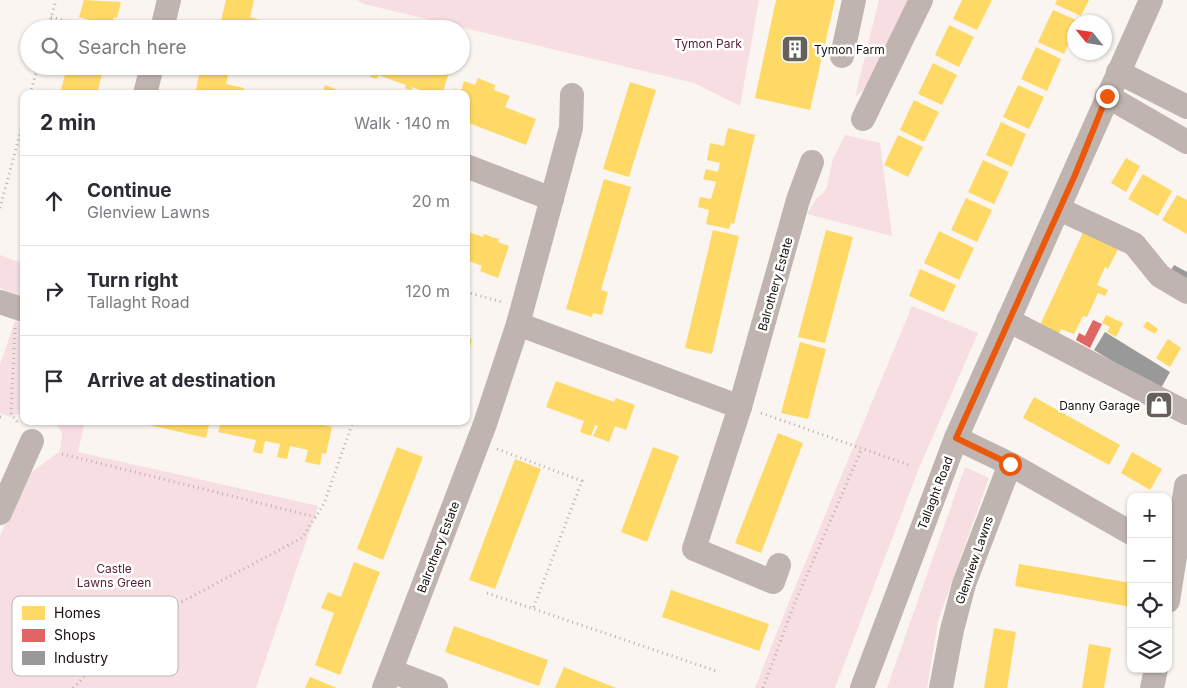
<!DOCTYPE html>
<meta charset="utf-8">
<style>
:root{--surface:#fff;--page:#f7f7f7;--text:#2b2b33;--muted:#7c7c81;--line:#e1e1e2}
body{margin:0;font-family:Inter,sans-serif;background:var(--page);color:var(--text)}
.controls{position:absolute;right:15px;bottom:15px;display:grid;overflow:hidden;border-radius:10px;box-shadow:0 1px 4px #0004}
.controls button{width:45px;height:45px;display:grid;place-items:center;padding:0;border:0;border-bottom:1px solid var(--line);background:var(--surface);color:var(--text);font:25px sans-serif}
.compass{position:absolute;left:1067px;top:15px;width:45px;height:45px;border-radius:50%;background:var(--surface);box-shadow:0 1px 4px #0004;rotate:300deg}
.stop{position:absolute;width:15px;height:15px;margin:-11px;border:4px solid #ea580c;border-radius:50%;background:#fff}
.stop.end{background:#ea580c;border-color:#fff;box-shadow:0 1px 5px #0008}
.list{margin:0;padding:0;list-style:none}
h2{display:flex;justify-content:space-between;align-items:center;height:65px;margin:0;padding:0 20px;font-size:21px}
h2 small{font-size:16px;font-weight:400;color:var(--muted)}
.list li{display:grid;grid-template-columns:32px 1fr auto;gap:15px;align-items:center;box-sizing:border-box;height:90px;padding:0 20px;border-top:1px solid var(--line)}
.list b{display:block;font-size:19px;white-space:nowrap}
.list p{margin:0;font-size:16px;white-space:nowrap;color:var(--muted)}
.list em{font-size:16px;font-style:normal;color:var(--muted)}
.icon{flex:none;width:28px;height:28px;fill:none;stroke:currentColor;stroke-width:2;stroke-linecap:round;stroke-linejoin:round}
.map{position:relative;flex:none;width:1187px;height:688px;overflow:hidden}
.search{position:absolute;background:var(--surface);box-shadow:0 1px 4px #0004;left:20px;top:20px;width:450px;height:55px;display:flex;align-items:center;gap:12px;box-sizing:border-box;padding:0 18px;border-radius:28px;color:var(--muted);font-size:19px}
.panel{position:absolute;background:var(--surface);box-shadow:0 1px 4px #0004;left:20px;top:90px;width:450px;height:335px;border-radius:10px}
.map>svg:first-child{display:block}
.green{fill:#f6dee2}
.homes{fill:#ffd966}
.shops{fill:#e06666}
.industry{fill:#999}
.lines{fill:none;stroke-linecap:round;stroke-linejoin:round}
.path{stroke:#b9b1ae;stroke-width:3;stroke-dasharray:1 4;stroke-linecap:butt}
.minor{stroke:#c0b4b0;stroke-width:24}
.route{stroke:#ea580c;stroke-width:6}
.labels{text-anchor:middle;dominant-baseline:central;stroke-width:5;stroke-linejoin:round;paint-order:stroke}
.park-label{font-size:12px;fill:#581c33;stroke:#fff}
.poi-label{font-size:12px;fill:#16110c;stroke:#fff;text-anchor:start}
.street-label{font-size:12px;fill:#16110c;stroke:#fff}
.key{fill:#fff;stroke:#b9b8b6;stroke-width:1}
.key-label{font-size:14px;fill:#16110c}
</style>
<div class="map">
<svg width="1187" height="688" viewBox="0 0 1187 688">
<rect width="100%" height="100%" fill="#faf5f0"/>
<g class="green">
<polygon points="357,0 759,0 740,106 694,83 364,4"/>
<polygon points="879,0 908,0 867,87 855,97"/>
<polygon points="845,135 880,143 892,236 807,214 817,198 826,190 833,159"/>
<polygon points="0,255 24,264 24,298 0,288"/>
<polygon points="912,306 978,333 919,468 835,688 755,688 791,597"/>
<polygon points="15,321 24,324 24,412 10,417 0,413 0,365"/>
<polygon points="55,421 85,421 78,452 318,506 256,688 0,688 0,536 28,475 60,451 62,433"/>
<polygon points="965,467 989,478 938,621 927,688 887,688"/>
</g>
<g class="homes">
<polygon points="84,0 121,2 117,18 114,17 112,26 79,17"/>
<polygon points="226,0 254,0 250,17 264,21 262,29 219,29"/>
<polygon points="776,0 835,0 810,110 755,98"/>
<polygon points="962,0 992,0 977,30 953,19"/>
<polygon points="1057,0 1089,0 1081,16 1055,4"/>
<polygon points="1053,10 1081,22 1074,22 1074,31 1064,54 1038,42"/>
<polygon points="949,25 974,37 959,67 935,55"/>
<polygon points="1036,47 1061,59 1047,91 1021,79"/>
<polygon points="933,63 957,75 942,105 918,94"/>
<polygon points="67,66 104,66 97,94 60,94"/>
<polygon points="201,66 230,66 226,84 244,88 242,94 224,92 223,94 195,94"/>
<polygon points="354,66 443,66 441,70 449,73 442,94 422,94 423,91 412,87 411,90 405,88 406,85 378,75 377,79 370,77 372,73"/>
<polygon points="478,78 495,85 494,90 510,96 505,107 536,119 526,145 466,122 466,94 453,94 455,89 461,91 464,81 475,85"/>
<polygon points="630,82 656,90 629,177 603,169"/>
<polygon points="325,85 348,94 322,94"/>
<polygon points="1018,85 1044,97 1029,129 1003,117"/>
<polygon points="914,100 939,112 924,142 900,130"/>
<polygon points="1001,122 1026,134 1012,167 986,155"/>
<polygon points="728,128 755,135 734,224 731,223 729,229 706,224 709,210 698,207 700,197 711,199 716,182 703,179 706,169 718,172 720,163 707,160 710,143 724,146"/>
<polygon points="898,135 923,147 908,177 884,165"/>
<polygon points="1126,158 1140,166 1126,192 1111,183"/>
<polygon points="983,160 1009,172 994,204 968,192"/>
<polygon points="1143,174 1172,191 1158,216 1128,199"/>
<polygon points="604,179 631,187 601,290 608,292 602,315 593,313 592,317 566,309"/>
<polygon points="1177,195 1187,200 1187,234 1162,220"/>
<polygon points="966,198 992,210 977,242 951,230"/>
<polygon points="1085,228 1120,245 1108,269 1105,267 1097,285 1108,290 1105,296 1098,293 1087,317 1083,316 1074,334 1061,329 1059,334 1040,325"/>
<polygon points="713,230 739,236 712,354 685,348"/>
<polygon points="826,230 853,237 825,343 798,337"/>
<polygon points="466,231 483,237 484,234 492,237 499,239 498,242 509,246 498,278 480,271 482,266 466,260"/>
<polygon points="939,231 974,248 959,280 924,263"/>
<polygon points="920,269 956,285 944,312 909,296"/>
<polygon points="1106,315 1123,323 1116,337 1107,332 1110,327 1102,323"/>
<polygon points="1147,321 1158,329 1155,334 1143,327"/>
<polygon points="466,338 472,339 467,360 466,360"/>
<polygon points="1168,339 1181,348 1170,367 1156,358"/>
<polygon points="800,342 826,349 808,419 781,413"/>
<polygon points="556,381 614,402 616,398 635,405 626,430 615,426 609,442 593,436 598,426 595,425 591,436 580,432 584,421 546,407"/>
<polygon points="1034,397 1120,445 1109,465 1023,418"/>
<polygon points="132,421 210,421 206,438"/>
<polygon points="221,421 306,421 332,427 326,454 322,453 320,465 305,462 308,450 290,446 287,459 277,457 280,444 265,441 262,454 253,452 256,440 218,432"/>
<polygon points="778,433 803,443 761,553 735,543"/>
<polygon points="397,447 423,457 383,560 357,549"/>
<polygon points="653,447 679,456 647,542 621,532"/>
<polygon points="1132,452 1162,469 1150,490 1121,473"/>
<polygon points="515,459 541,469 495,589 469,580"/>
<polygon points="354,562 380,572 340,675 315,665 334,613 321,608 328,592 341,597"/>
<polygon points="1019,564 1131,583 1131,607 1015,586"/>
<polygon points="671,590 769,624 759,651 662,617"/>
<polygon points="454,626 548,660 539,686 445,652"/>
<polygon points="994,628 1016,632 1007,688 984,688"/>
<polygon points="1089,644 1111,648 1104,688 1082,688"/>
<polygon points="564,667 581,674 616,688 555,688"/>
<polygon points="310,677 337,688 305,688"/>
</g>
<polygon class="shops" points="1093,320 1102,324 1090,348 1076,340 1079,333 1085,336"/>
<g class="industry">
<polygon points="1174,265 1187,272 1187,288 1167,277"/>
<polygon points="1105,332 1170,372 1160,390 1094,350"/>
</g>
<g class="lines">
<g class="path">
<polyline points="51,17 96,29"/>
<polyline points="48,29 56,0"/>
<polyline points="30,94 38,66"/>
<polyline points="0,208 24,119"/>
<polyline points="466,292 502,302"/>
<polyline points="15,328 11,414 19,424"/>
<polyline points="761,413 909,465"/>
<polyline points="0,417 5,418"/>
<polyline points="497,449 582,481 533,609"/>
<polyline points="62,454 316,517"/>
<polyline points="487,593 719,672"/>
<polyline points="73,688 136,626 302,538 324,504 353,421"/>
<polyline points="763,688 794,605 862,448"/>
</g>
<g class="minor">
<polyline points="162,29 169,0"/>
<polyline points="842,56 854,0"/>
<polyline points="1118,72 1187,107"/>
<polyline points="145,94 152,66"/>
<polyline points="1107,96 1187,142"/>
<polyline points="863,119 921,0"/>
<polyline points="466,166 552,199"/>
<polyline points="1059,209 1134,244 1160,276 1187,292"/>
<polyline points="0,302 24,310"/>
<polyline points="1008,320 1187,413"/>
<polyline points="518,324 740,407"/>
<polyline points="956,438 1010,464 1131,533"/>
<polyline points="0,513 32,441"/>
<polyline points="779,565 773,582 694,549 740,407 798,200 812,162"/>
<polyline points="1168,601 1186,486"/>
<polyline points="391,671 436,688"/>
<polyline points="384,688 485,424 518,324 571,128 572,95"/>
<polyline points="862,688 956,438 1151,0"/>
<polyline points="941,688 952,630 964,584 1010,464"/>
<polyline points="1152,688 1156,669"/>
</g>
</g>
<g class="lines">
<polyline class="route" points="1010,464 956,438 1075,175 1107,96"/>
</g>
<defs>
<g id="building-square" transform="scale(1.4375)"><rect x="-9" y="-9" width="18" height="18" rx="4" fill="#66615c" stroke="#fff"/><path d="M-4-6H4V6H1V3H-1V6H-4ZM-2.5-4.3h1.7v1.8h-1.7ZM.8-4.3h1.7v1.8H.8ZM-2.5-1h1.7V.8h-1.7ZM.8-1h1.7V.8H.8Z" fill="#fff"/></g>
<g id="shop-square" transform="scale(1.4375)"><rect x="-9" y="-9" width="18" height="18" rx="4" fill="#66615c" stroke="#fff"/><path d="M-5-2.5h2.3a2.7 3.5 0 0 1 5.4 0H5L5.5 6h-11ZM-1.5-2.5h3a1.5 2.3 0 0 0-3 0Z" fill="#fff"/></g>
</defs>
<g fill-rule="evenodd">
<use href="#building-square" x="795" y="49"/>
<use href="#shop-square" x="1159" y="405"/>
</g>
<g class="labels">
<g class="park-label">
<text x="708" y="43">Tymon Park</text>
<text x="114" y="568">Castle<tspan x="114" dy="14">Lawns Green</tspan></text>
</g>
<g class="poi-label">
<text x="814" y="49">Tymon Farm</text>
<text x="1140" y="405" text-anchor="end">Danny Garage</text>
</g>
<g class="street-label">
<text transform="translate(775 284) rotate(-74)">Balrothery Estate</text>
<text transform="translate(935 493) rotate(-69)">Tallaght Road</text>
<text transform="translate(438 547) rotate(-69)">Balrothery Estate</text>
<text transform="translate(974 560) rotate(-71)">Glenview Lawns</text>
</g>
</g>
<rect x="12" y="596" width="166" height="80" rx="8" class="key"/>
<rect x="22" y="606" width="23" height="14" fill="#ffd966"/>
<rect x="22" y="629" width="23" height="13" fill="#e06666"/>
<rect x="22" y="651" width="23" height="14" fill="#999"/>
<g class="key-label">
<text x="54" y="618">Homes</text>
<text x="54" y="640">Shops</text>
<text x="54" y="663">Industry</text>
</g>
</svg>
<div class="controls">
<button>+</button>
<button>−</button>
<button><svg class="icon" aria-label="locate" viewBox="0 0 24 24"><circle cx="12" cy="12" r="6"/><path d="M12 2v4M12 18v4M2 12h4M18 12h4"/></svg></button>
<button><svg class="icon" aria-label="layers" viewBox="0 0 24 24"><path d="M12 4l9 5-9 5-9-5zM3 14l9 5 9-5"/></svg></button>
</div>
<svg class="compass" viewBox="-18 -18 36 36"><path d="M0-13l5 13h-10z" fill="#e53935"/><path d="M0 13l5-13h-10z" fill="#7c7c81"/></svg>
<div class="stop" style="left:1010px;top:464px"></div>
<div class="stop end" style="left:1107px;top:96px"></div>
<div class="search"><svg class="icon" aria-label="search" viewBox="0 0 24 24"><circle cx="10" cy="10" r="6"/><path d="M15 15l6 6"/></svg>Search here</div>
<section class="panel">
<h2>2 min<small>Walk · 140 m</small></h2>
<ul class="list">
<li><svg class="icon" aria-label="ahead" viewBox="0 0 24 24"><path d="M12 20V5M6 11l6-6 6 6"/></svg><div><b>Continue</b><p>Glenview Lawns</p></div><em>20 m</em></li>
<li><svg class="icon" aria-label="right" viewBox="0 0 24 24"><path d="M7 20v-9h11M14 6l5 5-5 5"/></svg><div><b>Turn right</b><p>Tallaght Road</p></div><em>120 m</em></li>
<li><svg class="icon" aria-label="arrive" viewBox="0 0 24 24"><path d="M6 21V4h12l-3 4 3 4H6"/></svg><div><b>Arrive at destination</b></div></li>
</ul>
</section>
</div>
